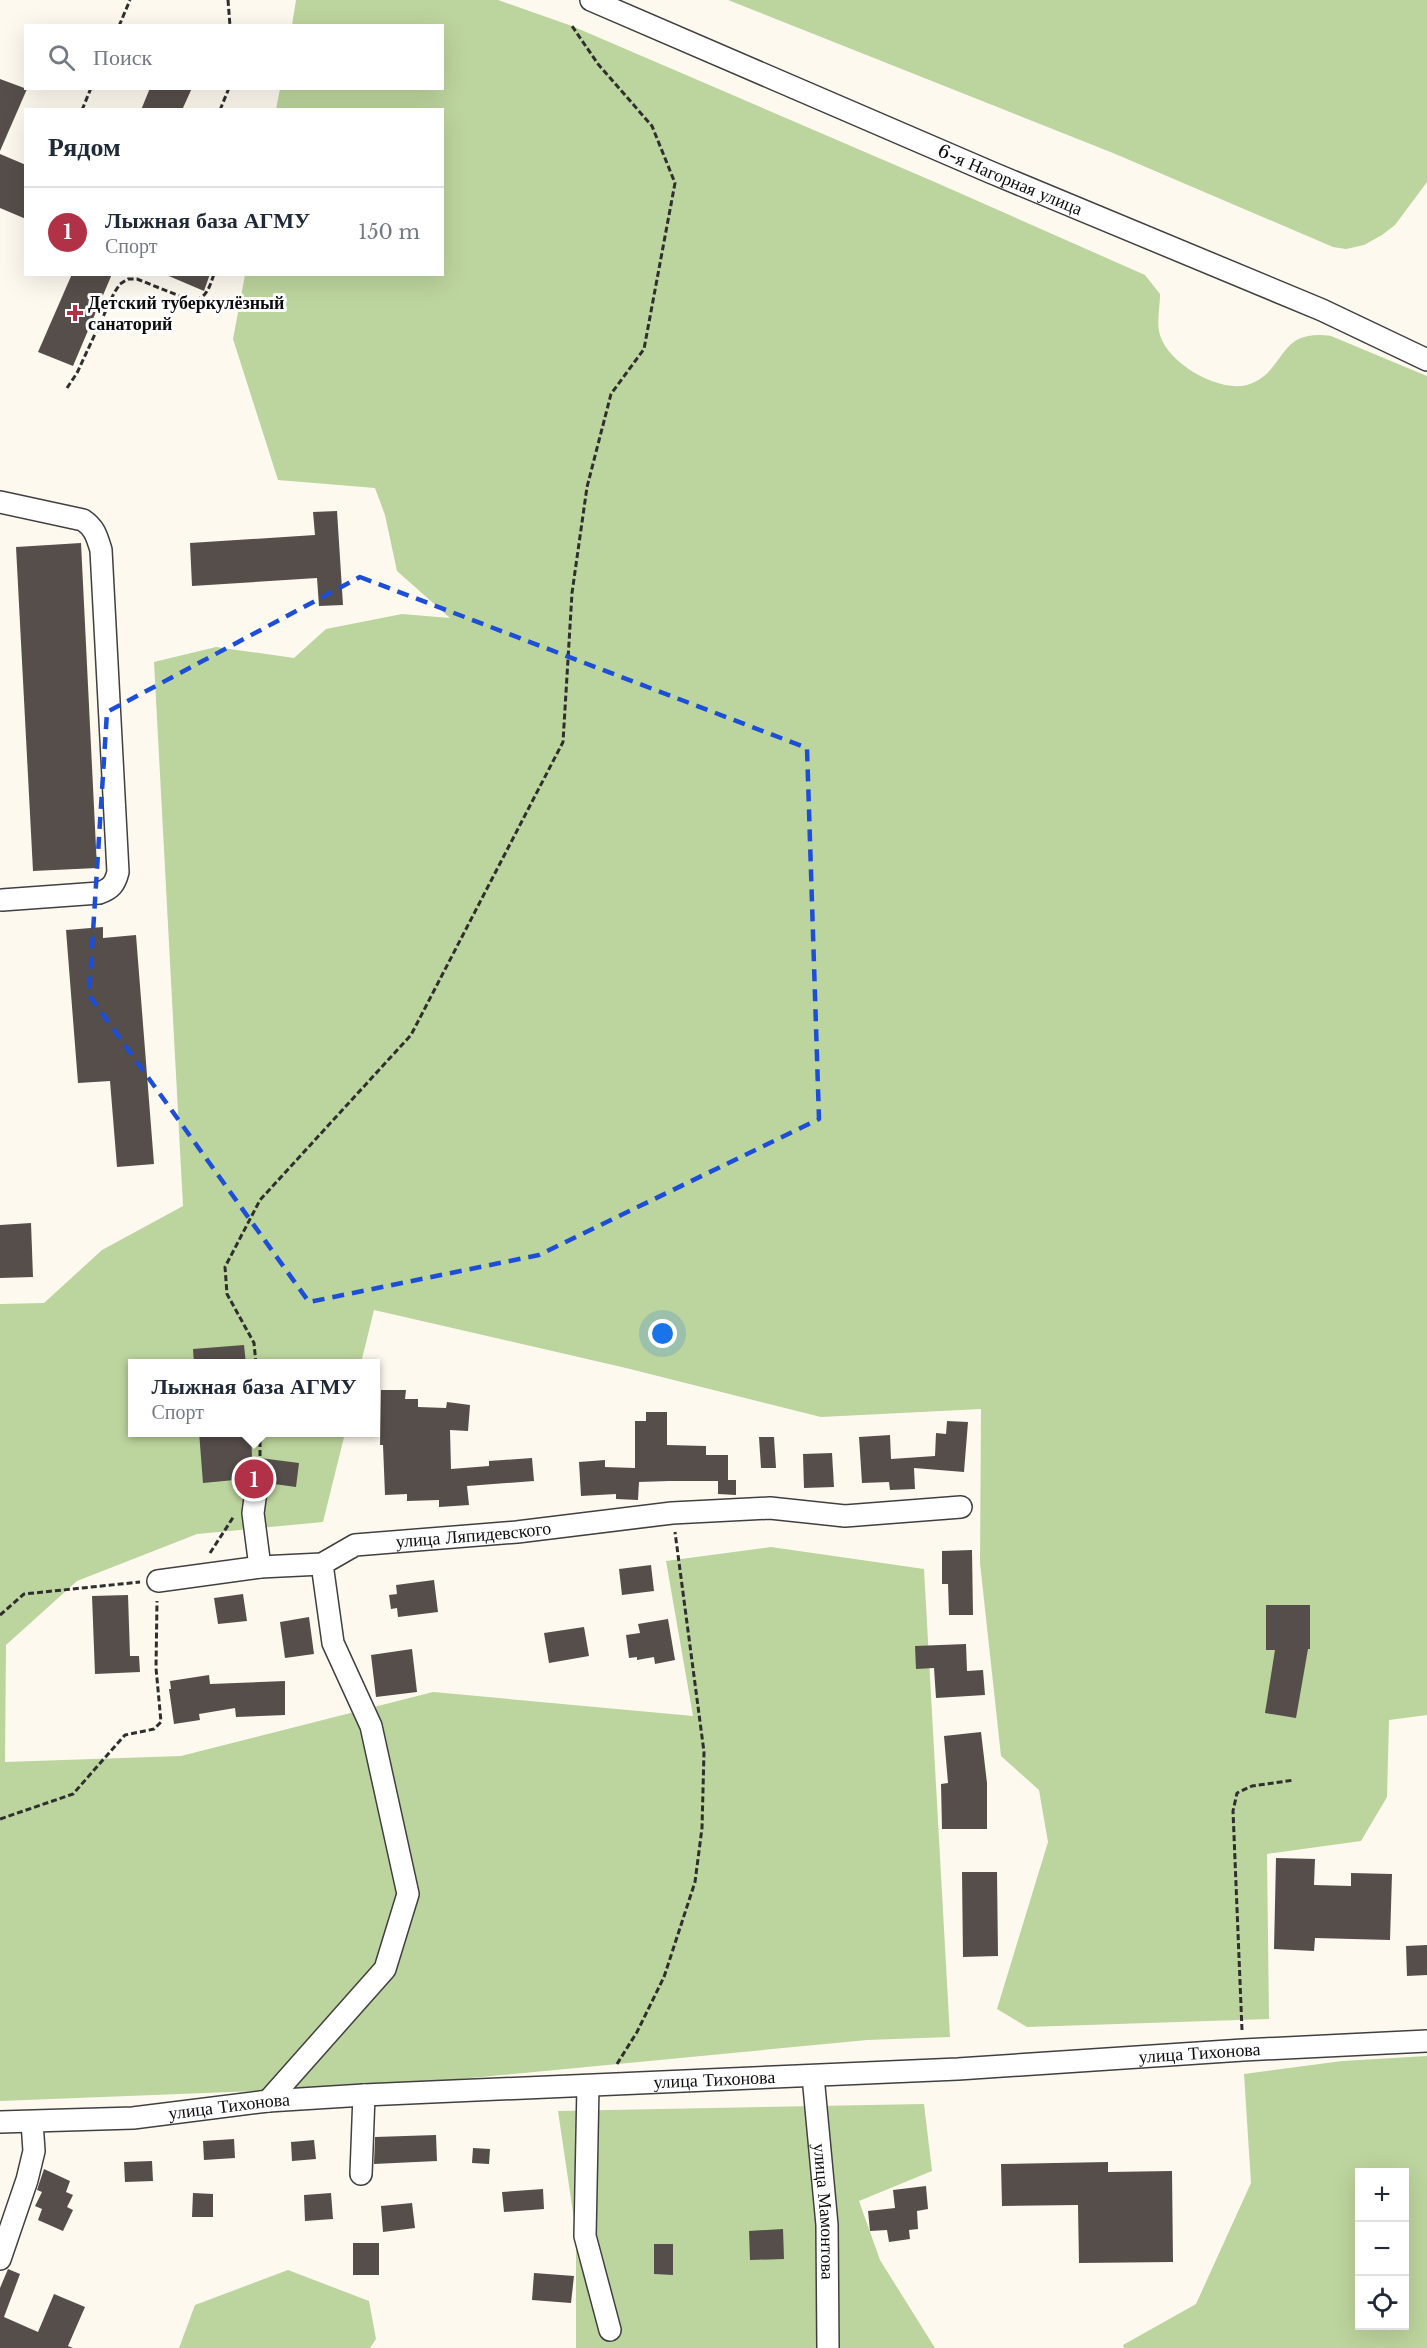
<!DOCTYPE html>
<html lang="ru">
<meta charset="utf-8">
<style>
:root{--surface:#fff;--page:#f2f2f3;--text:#1f2937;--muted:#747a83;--line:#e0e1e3;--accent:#b13246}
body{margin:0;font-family:"Libre Baskerville",serif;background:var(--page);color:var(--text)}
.controls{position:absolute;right:18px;bottom:18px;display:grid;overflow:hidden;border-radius:0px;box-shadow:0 6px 24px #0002}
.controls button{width:54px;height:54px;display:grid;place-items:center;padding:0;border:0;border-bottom:2px solid var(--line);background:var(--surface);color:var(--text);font:30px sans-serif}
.you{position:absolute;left:663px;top:1334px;width:21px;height:21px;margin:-15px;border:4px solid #fff;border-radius:50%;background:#1a73e8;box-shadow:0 0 0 9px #1a73e833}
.badge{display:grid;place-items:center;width:39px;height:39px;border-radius:50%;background:var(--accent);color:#fff;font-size:20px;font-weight:700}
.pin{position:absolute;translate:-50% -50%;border:3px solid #fff;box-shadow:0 2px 6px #0006}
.popup{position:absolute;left:128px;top:1359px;width:252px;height:78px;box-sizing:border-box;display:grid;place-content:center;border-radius:0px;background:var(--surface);filter:drop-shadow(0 2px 4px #0005);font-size:20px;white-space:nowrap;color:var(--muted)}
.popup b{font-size:22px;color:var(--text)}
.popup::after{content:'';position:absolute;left:50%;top:100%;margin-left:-12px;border:12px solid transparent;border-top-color:var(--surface)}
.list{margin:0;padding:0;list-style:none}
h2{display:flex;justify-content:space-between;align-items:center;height:78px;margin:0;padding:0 24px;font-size:26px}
h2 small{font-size:20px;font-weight:400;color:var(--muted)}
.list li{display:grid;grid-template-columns:39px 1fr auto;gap:18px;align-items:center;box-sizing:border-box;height:90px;padding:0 24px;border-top:2px solid var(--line)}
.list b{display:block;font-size:22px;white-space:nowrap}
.list p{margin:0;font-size:20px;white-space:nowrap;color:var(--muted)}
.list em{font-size:20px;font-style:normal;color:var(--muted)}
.icon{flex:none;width:33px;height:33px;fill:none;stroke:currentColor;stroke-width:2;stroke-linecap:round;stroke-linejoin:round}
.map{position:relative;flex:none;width:1427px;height:2348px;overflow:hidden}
.search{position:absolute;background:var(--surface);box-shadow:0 6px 24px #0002;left:24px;top:24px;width:420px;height:66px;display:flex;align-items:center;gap:15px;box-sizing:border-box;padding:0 21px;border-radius:0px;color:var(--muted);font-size:22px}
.panel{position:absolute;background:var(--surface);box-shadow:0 6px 24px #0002;left:24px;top:108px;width:420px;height:168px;border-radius:0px}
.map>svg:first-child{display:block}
.forest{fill:#bcd49d;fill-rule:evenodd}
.building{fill:#554e4b}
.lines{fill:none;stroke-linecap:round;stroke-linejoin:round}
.minor-casing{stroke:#404040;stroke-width:24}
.path{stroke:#2f2f2f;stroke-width:3;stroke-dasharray:6 3;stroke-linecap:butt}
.minor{stroke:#fff;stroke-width:21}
.marked{fill:none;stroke:#1d4ed8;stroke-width:4.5;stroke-dasharray:12 8;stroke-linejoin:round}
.poi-dot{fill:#b13246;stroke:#fff;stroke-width:2}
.labels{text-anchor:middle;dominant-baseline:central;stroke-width:6;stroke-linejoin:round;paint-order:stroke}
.street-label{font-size:18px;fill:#0d0d0d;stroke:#fff}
.poi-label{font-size:18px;font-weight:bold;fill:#0d0d0d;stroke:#fff;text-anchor:start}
</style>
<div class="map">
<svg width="1427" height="2348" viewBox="0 0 1427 2348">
<rect width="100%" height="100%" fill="#fef9ef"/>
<g class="forest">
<path d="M 296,0 L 498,0 L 572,26 L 937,183 L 1145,275 L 1160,294 C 1160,306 1157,320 1159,331 C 1164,362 1221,395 1250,384 C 1287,370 1277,328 1331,336 L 1427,376 L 1427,1715 L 1389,1720 L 1387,1797 L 1361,1841 L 1267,1854 L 1269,2019 L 1027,2027 L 997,2009 L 1048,1842 L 1039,1790 L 1001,1756 L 980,1563 L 981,1409 L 821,1417 L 626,1368 L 374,1310 L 361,1363 L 132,1364 L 132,1432 L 345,1433 L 323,1522 L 197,1534 L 77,1581 L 6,1645 L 5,1762 L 181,1756 L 433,1692 L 693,1716 L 666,1561 L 771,1547 L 924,1569 L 950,2037 L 867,2040 L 388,2086 L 0,2101 L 0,1304 L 44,1303 L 102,1250 L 183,1206 L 154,662 L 216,647 L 294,658 L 326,629 L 402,614 L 450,618 L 397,571 L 385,515 L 375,488 L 278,480 L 233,339 L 245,275 L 442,274 L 442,110 L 276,109 L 280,89 L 442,88 L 442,26 L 292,25 Z"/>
<polygon points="728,0 1427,0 1427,182 1395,225 1382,235 1364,245 1346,249 1333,247 1113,153"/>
<path d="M 1427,2056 L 1427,2348 L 1124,2348 L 1123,2345 L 1196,2304 L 1251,2183 L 1244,2074 L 1342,2061 ZM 1360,2172 L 1404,2172 L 1404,2326 L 1360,2326 Z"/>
<polygon points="924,2104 932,2171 859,2201 880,2260 935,2348 576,2348 576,2233 558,2111"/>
<polygon points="288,2270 369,2301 376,2339 370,2348 179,2348 195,2305"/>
</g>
<g class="building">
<polygon points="0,79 27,89 0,151"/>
<polygon points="150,88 192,88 182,110 141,110"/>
<polygon points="0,154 26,165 26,219 0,208"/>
<polygon points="72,274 112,274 73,366 38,352"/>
<polygon points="164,274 210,274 204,291"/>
<polygon points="337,511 343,605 319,606 317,578 192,586 190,543 315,535 313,512"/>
<polygon points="81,543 97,868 33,871 16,547"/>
<polygon points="103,927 103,938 136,935 154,1164 117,1167 110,1081 78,1083 66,930"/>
<polygon points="31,1223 33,1277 0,1278 0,1225"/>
<polygon points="244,1345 246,1364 194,1364 193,1349"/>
<polygon points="381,1390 406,1390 405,1399 418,1399 418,1407 446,1408 447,1402 470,1405 468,1431 450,1430 451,1469 489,1466 489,1461 532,1458 534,1481 467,1486 469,1505 439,1507 439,1500 407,1501 407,1494 385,1495 383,1445 380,1445"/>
<polygon points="646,1412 667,1412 667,1445 706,1446 706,1455 728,1455 728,1480 736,1480 736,1495 718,1494 718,1481 669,1481 639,1482 638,1500 616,1499 616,1494 581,1496 579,1462 605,1460 605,1467 635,1468 635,1421 646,1421"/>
<polygon points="947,1421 968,1422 964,1472 914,1468 915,1489 890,1490 889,1482 862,1483 859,1437 890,1435 891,1459 935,1456 936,1433 946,1434"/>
<polygon points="199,1432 251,1432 252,1457 299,1463 296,1487 274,1484 274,1477 268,1478 258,1471 252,1472 245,1479 203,1483"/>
<polygon points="759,1437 774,1437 776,1468 761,1468"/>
<polygon points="832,1453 834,1487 804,1488 803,1454"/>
<polygon points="972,1550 973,1615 949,1615 948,1584 942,1584 942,1551"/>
<polygon points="651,1565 654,1591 622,1595 619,1569"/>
<polygon points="434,1580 438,1612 398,1617 397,1608 391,1609 389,1595 397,1594 396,1585"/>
<polygon points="243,1594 247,1621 218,1624 214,1598"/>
<polygon points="128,1595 130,1656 139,1656 140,1672 95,1674 92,1596"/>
<polygon points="1266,1605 1310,1605 1310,1649 1308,1649 1296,1718 1265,1713 1275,1650 1266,1650"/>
<polygon points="309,1617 314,1654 285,1658 280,1622"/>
<polygon points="668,1619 675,1660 655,1664 654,1657 637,1660 637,1657 629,1658 626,1635 640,1633 638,1624"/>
<polygon points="584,1627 589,1656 549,1663 544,1633"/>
<polygon points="966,1644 967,1671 983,1670 985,1695 936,1698 934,1668 916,1669 915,1646"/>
<polygon points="412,1649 417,1692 376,1697 371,1655"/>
<polygon points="209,1675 210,1684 285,1681 285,1715 236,1717 235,1708 199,1714 200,1720 174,1724 169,1689 171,1689 170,1681"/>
<polygon points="981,1732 987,1783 987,1829 942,1829 941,1784 948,1783 944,1736"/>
<polygon points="1276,1858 1315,1859 1314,1885 1351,1886 1351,1873 1392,1874 1390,1940 1315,1938 1314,1951 1274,1949"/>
<polygon points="962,1872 997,1872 998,1956 963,1957"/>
<polygon points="1427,1945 1427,1975 1407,1976 1406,1946"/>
<polygon points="436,2135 437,2161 374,2164 375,2137"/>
<polygon points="234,2139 235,2158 204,2160 203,2141"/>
<polygon points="314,2140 316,2159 292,2161 291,2142"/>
<polygon points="473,2148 490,2149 489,2164 472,2163"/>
<polygon points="152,2161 153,2181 125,2182 124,2162"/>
<polygon points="1108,2162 1108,2172 1172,2171 1173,2262 1079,2263 1078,2205 1002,2206 1001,2164"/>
<polygon points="44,2169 70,2181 66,2192 73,2195 67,2207 73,2210 63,2231 38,2220 42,2209 35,2206 42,2192 37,2190"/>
<polygon points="926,2186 928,2209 917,2211 918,2229 909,2230 910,2239 889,2242 887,2230 870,2231 868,2211 895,2208 893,2190"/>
<polygon points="543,2189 544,2209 504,2212 502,2192"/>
<polygon points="193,2193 213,2194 213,2217 192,2217"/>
<polygon points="331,2193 333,2219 305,2221 304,2195"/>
<polygon points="412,2203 415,2228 383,2232 381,2206"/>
<polygon points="783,2229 784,2259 750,2260 749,2231"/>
<rect x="353" y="2243" width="26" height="32"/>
<polygon points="654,2244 673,2244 673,2275 654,2274"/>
<polygon points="8,2269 20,2274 4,2317 38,2332 54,2294 85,2307 68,2346 73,2348 0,2348 0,2288"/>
<polygon points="534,2273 574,2276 571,2303 532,2300"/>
</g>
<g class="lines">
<g class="minor-casing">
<g id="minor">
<path id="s1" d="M 591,0 L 990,172 L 1322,310 L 1427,360"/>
<path d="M 0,502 L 83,520 C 95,528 97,537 101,550 L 118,872 C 115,884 111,889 99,893 L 2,900"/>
<polyline points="257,1484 253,1513 260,1567"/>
<path id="s2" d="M 158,1581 L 260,1567 L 322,1564 L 355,1545 L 517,1532 L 672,1513 L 770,1508 L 845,1516 L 961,1507"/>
<path id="s3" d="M 813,2076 L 827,2225 L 828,2348"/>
<polyline points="588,2086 585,2236 610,2330"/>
<polyline points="268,2101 385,1969 408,1894 371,1726 333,1643 322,1564"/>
<path id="s4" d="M 0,2122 L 133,2118 L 268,2101 L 364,2095 L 958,2069 L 1243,2050 L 1427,2041"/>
<polyline points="361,2174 364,2095"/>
<polyline points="0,2259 27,2180 34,2151 32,2122"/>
</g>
</g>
<g class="path">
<polyline points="228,0 230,26"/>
<polyline points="119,26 130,0"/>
<polyline points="82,110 91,88"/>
<polyline points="220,110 229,88"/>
<path d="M 67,388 L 77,373 L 114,293 L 120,284 L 128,279 L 137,279 L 192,301 C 207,298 209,288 214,274"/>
<polyline points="256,1364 254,1343 227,1294 225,1267 260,1200 411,1035 563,742 572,593 587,487 611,394 644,349 675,183 652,126 598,64 572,26"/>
<polyline points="260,1465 260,1432"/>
<polyline points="210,1553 234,1516"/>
<polyline points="0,1615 24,1594 140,1582"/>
<polyline points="0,1819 73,1794 125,1735 154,1729 161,1722 156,1668 157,1601"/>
<polyline points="1242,2030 1233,1811 1237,1793 1252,1786 1294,1780"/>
<polyline points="617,2064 637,2032 664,1977 695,1882 702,1828 704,1752 675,1532"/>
</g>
<use href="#minor" class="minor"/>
</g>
<path class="marked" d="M 360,577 L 807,748 L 819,1119 L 539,1255 L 309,1302 L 89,995 L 107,712 Z"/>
<path class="poi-dot" d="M72 304h6v6h6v6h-6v6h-6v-6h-6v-6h6z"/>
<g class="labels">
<g class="street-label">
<text stroke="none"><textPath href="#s1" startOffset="456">6-я Нагорная улица</textPath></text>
<text stroke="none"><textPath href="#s2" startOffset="322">улица Ляпидевского</textPath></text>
<text stroke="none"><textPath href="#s4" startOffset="1202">улица Тихонова</textPath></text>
<text stroke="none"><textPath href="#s4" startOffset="716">улица Тихонова</textPath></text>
<text stroke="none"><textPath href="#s4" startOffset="230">улица Тихонова</textPath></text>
<text stroke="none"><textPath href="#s3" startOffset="136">улица Мамонтова</textPath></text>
</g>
<g class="poi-label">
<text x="88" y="303">Детский туберкулёзный<tspan x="88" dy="21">санаторий</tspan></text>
</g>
</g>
</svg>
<div class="controls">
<button>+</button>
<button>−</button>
<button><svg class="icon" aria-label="locate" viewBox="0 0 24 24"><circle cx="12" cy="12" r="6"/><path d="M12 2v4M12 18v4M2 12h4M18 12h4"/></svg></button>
</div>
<div class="you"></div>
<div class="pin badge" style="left:254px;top:1479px">1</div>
<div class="popup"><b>Лыжная база АГМУ</b>Спорт</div>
<div class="search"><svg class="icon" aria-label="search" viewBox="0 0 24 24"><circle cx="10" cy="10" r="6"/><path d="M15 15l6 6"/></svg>Поиск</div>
<section class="panel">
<h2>Рядом<small></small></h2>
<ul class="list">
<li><span class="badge">1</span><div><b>Лыжная база АГМУ</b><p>Спорт</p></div><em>150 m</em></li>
</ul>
</section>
</div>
